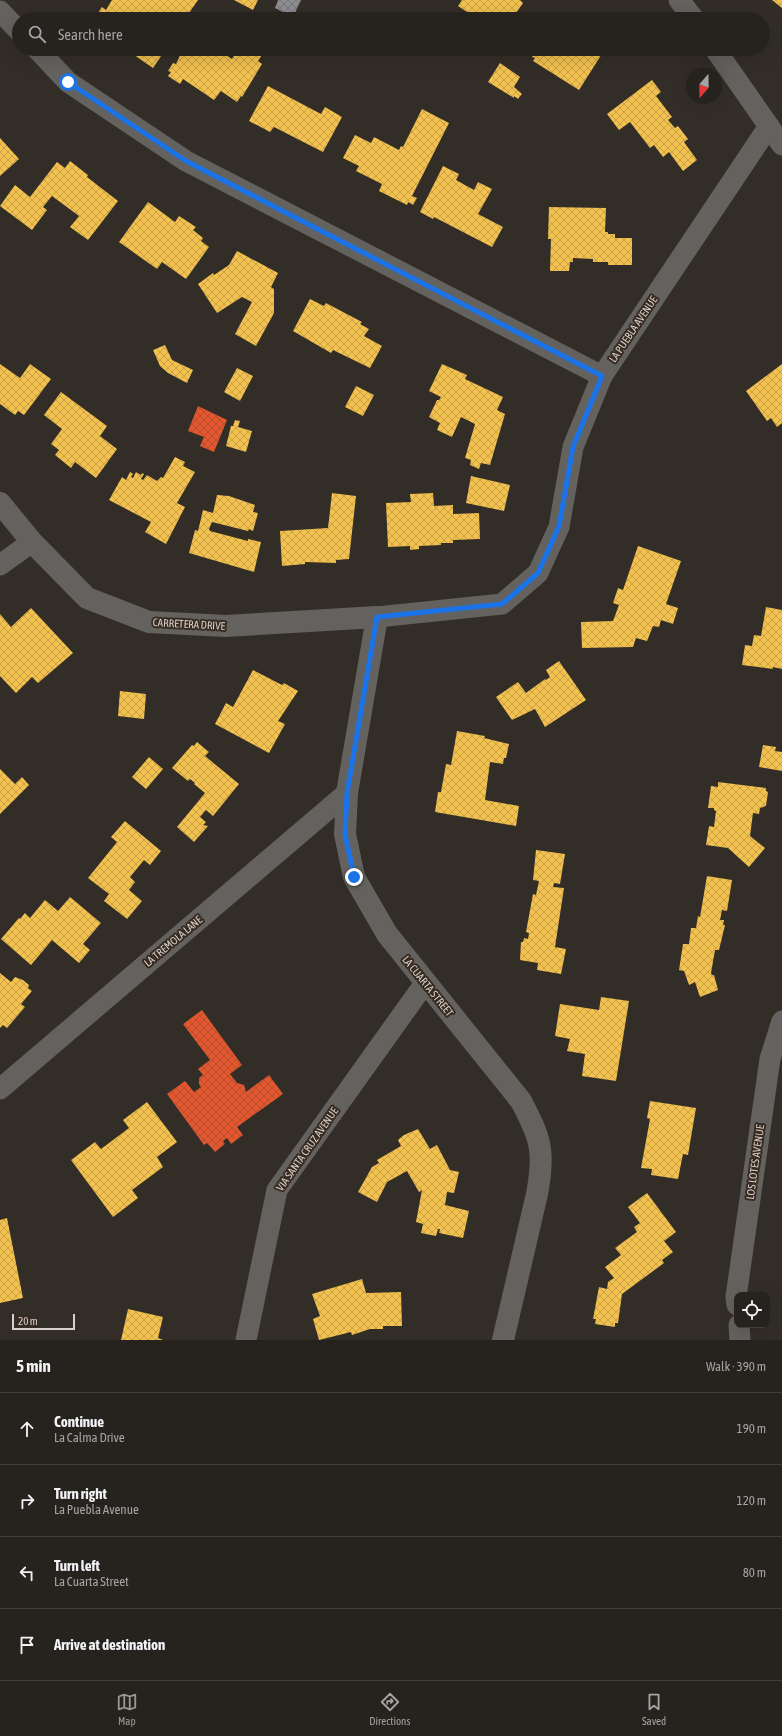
<!DOCTYPE html>
<meta charset="utf-8">
<style>
:root{--surface:#26221d;--page:#2e2a26;--text:#f1f3f6;--muted:#a4a4a4;--line:#423f3b;--accent:#9e9791}
body{margin:0;font-family:"Asap Condensed",sans-serif;background:var(--page);color:var(--text)}
.controls{position:absolute;right:12px;bottom:12px;display:grid;overflow:hidden;border-radius:8px;box-shadow:0 4px 16px #0002}
.controls button{width:36px;height:36px;display:grid;place-items:center;padding:0;border:0;border-bottom:1px solid var(--line);background:var(--surface);color:var(--text);font:20px sans-serif}
.compass{position:absolute;left:686px;top:68px;width:36px;height:36px;border-radius:50%;background:var(--surface);box-shadow:0 4px 16px #0002;rotate:200deg}
.scale{position:absolute;left:12px;bottom:10px;width:63px;box-sizing:border-box;padding-left:4px;border:2px solid #d8d0ca;border-top:0;font-size:11px;line-height:14px;white-space:nowrap;color:#d8d0ca;-webkit-text-stroke:3px #382c22;paint-order:stroke}
.stop{position:absolute;width:12px;height:12px;margin:-9px;border:3px solid #1a73e8;border-radius:50%;background:#fff}
.stop.end{background:#1a73e8;border-color:#fff;box-shadow:0 1px 4px #0008}
.list{margin:0;padding:0;list-style:none}
h2{display:flex;justify-content:space-between;align-items:center;height:52px;margin:0;padding:0 16px;font-size:17px}
h2 small{font-size:13px;font-weight:400;color:var(--muted)}
.list li{display:grid;grid-template-columns:26px 1fr auto;gap:12px;align-items:center;box-sizing:border-box;height:72px;padding:0 16px;border-top:1px solid var(--line)}
.list b{display:block;font-size:15px;white-space:nowrap}
.list p{margin:0;font-size:13px;white-space:nowrap;color:var(--muted)}
.list em{font-size:13px;font-style:normal;color:var(--muted)}
.icon{flex:none;width:22px;height:22px;fill:none;stroke:currentColor;stroke-width:2;stroke-linecap:round;stroke-linejoin:round}
.map{position:relative;flex:none;width:782px;height:1340px;overflow:hidden}
.search{position:absolute;background:var(--surface);box-shadow:0 4px 16px #0002;left:12px;right:12px;top:12px;height:44px;display:flex;align-items:center;gap:10px;box-sizing:border-box;padding:0 14px;border-radius:22px;color:var(--muted);font-size:15px}
.sheet{height:340px;background:var(--surface)}
nav{display:flex;justify-content:space-around;align-items:center;box-sizing:border-box;height:56px;border-top:1px solid var(--line);background:var(--surface);font-size:11px;color:var(--muted)}
nav a{display:grid;justify-items:center;gap:2px}
nav .on{color:var(--accent)}
.map>svg:first-child{display:block}
.homes{fill:url(#homes-cross-hatch)}
.shops{fill:url(#shops-cross-hatch)}
.industry{fill:url(#industry-cross-hatch)}
.lines{fill:none;stroke-linecap:round;stroke-linejoin:round}
.minor{stroke:#64625f;stroke-width:21}
.tertiary{stroke:#64625f;stroke-width:22}
.route{stroke:#1a73e8;stroke-width:5}
.labels{text-anchor:middle;dominant-baseline:central;stroke-width:4;stroke-linejoin:round;paint-order:stroke}
.street-label{font-size:11px;fill:#d8d0ca;stroke:#382c22}
</style>
<div class="map">
<svg width="782" height="1340" viewBox="0 0 782 1340">
<defs>
<pattern id="homes-cross-hatch" width="8" height="8" patternUnits="userSpaceOnUse"><rect width="8" height="8" fill="#f2c14e"/><path d="M0 0l8 8M0 8l8-8" fill="none" stroke="#c6a04a"/></pattern>
<pattern id="shops-cross-hatch" width="8" height="8" patternUnits="userSpaceOnUse"><rect width="8" height="8" fill="#e4572e"/><path d="M0 0l8 8M0 8l8-8" fill="none" stroke="#b35032"/></pattern>
<pattern id="industry-cross-hatch" width="8" height="8" patternUnits="userSpaceOnUse"><rect width="8" height="8" fill="#8d8d92"/><path d="M0 0l8 8M0 8l8-8" fill="none" stroke="#767578"/></pattern>
</defs>
<rect width="100%" height="100%" fill="#332d27"/>
<g class="homes">
<polygon points="112,0 198,0 185,19 94,19 102,7 106,10"/>
<polygon points="234,0 258,0 253,10"/>
<polygon points="462,0 520,0 523,3 512,19 478,19 458,6"/>
<polygon points="772,0 782,0 782,8"/>
<polygon points="139,49 166,49 153,68 134,55"/>
<polygon points="183,49 208,49 207,51 212,55 217,49 232,59 238,49 240,51 241,49 266,49 258,61 262,64 242,97 241,96 237,102 221,91 214,100 183,79 180,84 168,76 171,72 168,71 173,63 176,64"/>
<polygon points="524,49 605,49 579,90 533,61 535,58 532,57 533,55"/>
<polygon points="500,63 520,77 514,87 522,94 518,99 514,96 514,98 488,82"/>
<polygon points="652,80 661,92 656,96 672,117 668,120 675,128 678,126 688,139 684,142 697,160 683,171 669,152 663,157 654,145 650,148 630,122 619,130 607,114"/>
<polygon points="268,86 321,114 325,107 342,117 323,152 274,127 270,132 249,121"/>
<polygon points="422,109 449,123 412,196 417,198 413,205 408,202 407,205 379,191 382,184 356,171 359,166 343,158 355,135 371,143 374,137 399,150 401,146 403,147"/>
<polygon points="0,138 19,159 0,176"/>
<polygon points="70,161 88,175 87,177 118,201 88,240 70,227 79,216 52,196 43,207 47,210 32,230 0,206 15,185 30,197 57,162 65,168"/>
<polygon points="443,166 459,174 456,180 474,190 478,182 492,189 478,214 503,227 492,247 434,217 433,219 420,212"/>
<polygon points="148,202 175,222 179,216 196,227 193,230 203,238 201,241 209,247 186,279 162,262 157,269 119,242"/>
<polygon points="549,207 606,208 605,232 608,232 608,234 615,234 615,238 632,238 632,265 608,265 608,262 593,262 593,259 573,258 573,262 570,262 569,271 550,271 551,239 548,239"/>
<polygon points="237,251 278,273 271,287 274,289 274,313 256,346 235,334 252,302 242,297 217,313 198,284 213,273 214,275 229,265"/>
<polygon points="310,299 324,306 326,303 362,322 360,324 369,329 364,336 382,346 370,368 333,350 331,353 293,331"/>
<polygon points="165,345 172,360 193,370 187,383 168,373 160,366 153,350"/>
<polygon points="0,364 20,378 30,364 51,379 24,415 18,411 15,415 0,404"/>
<polygon points="442,364 467,375 465,379 503,397 497,410 505,414 490,465 481,463 479,469 470,465 471,460 465,458 475,424 461,417 452,437 437,430 440,423 429,417 437,400 439,400 441,397 429,391"/>
<polygon points="782,364 782,423 777,427 771,418 767,421 746,391"/>
<polygon points="237,368 253,376 240,401 224,392"/>
<polygon points="356,386 374,395 363,416 345,407"/>
<polygon points="61,392 107,426 100,436 117,449 96,478 75,462 71,468 55,455 59,450 51,444 62,429 44,415"/>
<polygon points="235,420 240,421 238,427 252,431 246,452 226,446 231,426 233,426"/>
<polygon points="175,457 185,462 183,466 195,472 177,503 185,507 166,544 145,532 151,522 109,500 122,477 126,480 130,472 133,474 131,477 133,478 136,472 141,475 142,473 144,474 141,479 143,480 147,475 157,481 161,477 163,478"/>
<polygon points="471,476 510,485 504,511 466,503"/>
<polygon points="332,493 356,496 349,559 336,560 336,563 305,562 305,564 282,566 280,531 328,528"/>
<polygon points="433,493 434,506 453,505 453,514 479,513 480,539 453,540 453,543 441,543 441,545 419,546 419,549 410,550 410,546 388,547 386,503 411,502 410,494"/>
<polygon points="217,495 229,496 255,505 253,512 258,513 253,531 249,529 248,531 212,522 209,529 210,531 248,541 248,539 261,542 254,572 189,553 195,530 198,531 203,510 213,513"/>
<polygon points="638,546 681,561 666,604 678,608 673,624 661,620 659,627 653,626 647,641 636,638 633,647 582,648 581,622 613,621 619,605 613,603 618,588 623,590"/>
<polygon points="766,607 782,610 782,669 773,667 773,669 742,665 745,645 752,646 754,635 761,636"/>
<polygon points="31,608 73,653 38,683 32,677 16,693 0,676 0,614 11,627"/>
<polygon points="559,661 586,700 545,727 535,709 512,720 496,697 518,682 526,693 545,679 546,680 550,677 546,670"/>
<polygon points="253,670 282,685 284,683 298,691 278,721 285,724 269,753 215,724 226,703 233,707"/>
<polygon points="120,691 146,694 144,719 118,716"/>
<polygon points="457,731 485,736 484,738 509,744 506,758 504,758 503,764 490,762 485,800 519,806 516,826 435,812 438,792 441,792 446,764 451,765"/>
<polygon points="197,742 209,752 205,756 239,784 213,816 206,810 200,817 206,822 203,825 208,826 194,842 177,827 205,793 194,784 195,783 190,779 188,781 172,768 192,745 194,746"/>
<polygon points="763,745 776,747 775,751 782,752 782,771 759,767"/>
<polygon points="149,757 163,769 146,789 132,777"/>
<polygon points="0,769 15,784 22,777 29,785 0,814"/>
<polygon points="718,782 766,788 766,791 768,792 766,806 760,808 759,814 753,813 750,836 765,848 749,867 728,848 706,845 709,826 714,827 716,811 714,810 714,808 708,808 711,786 718,787"/>
<polygon points="125,821 161,851 150,865 144,860 130,877 135,882 129,890 142,901 127,919 104,901 109,894 88,878 117,842 111,837"/>
<polygon points="536,850 565,854 560,884 554,883 553,887 564,888 555,947 566,949 561,974 537,970 538,963 520,960 521,942 523,942 524,938 528,939 529,933 526,932 533,894 536,895 539,881 533,880"/>
<polygon points="707,876 732,880 727,911 722,910 720,920 724,920 723,925 725,925 719,950 715,950 711,973 712,975 714,975 718,990 700,997 695,982 689,985 684,971 679,970 683,944 689,944 691,928 696,928 698,916 700,917"/>
<polygon points="70,897 101,923 83,944 90,950 79,963 52,940 31,965 1,939 19,918 20,919 25,913 30,918 45,900 58,911"/>
<polygon points="0,973 11,982 15,977 23,980 29,985 28,988 32,991 21,1004 25,1007 7,1028 3,1025 0,1028"/>
<polygon points="601,997 629,1001 616,1081 582,1076 585,1054 567,1051 570,1039 555,1036 560,1004 599,1010"/>
<polygon points="650,1101 696,1108 688,1155 683,1154 678,1179 651,1175 652,1169 641,1168 650,1119 647,1118"/>
<polygon points="147,1102 177,1142 157,1157 163,1167 132,1190 138,1198 113,1217 71,1160 95,1142 101,1149 129,1128 123,1120"/>
<polygon points="418,1129 430,1149 437,1145 450,1170 459,1172 454,1193 447,1192 445,1205 469,1211 463,1238 439,1233 440,1229 438,1229 436,1236 421,1233 423,1224 416,1222 422,1190 419,1192 407,1171 387,1182 377,1202 358,1192 372,1167 379,1163 377,1160 401,1146 398,1140 404,1135"/>
<polygon points="647,1193 676,1232 664,1241 673,1252 662,1260 664,1263 622,1294 618,1323 615,1323 615,1327 595,1324 596,1319 593,1319 599,1287 607,1289 608,1282 614,1278 605,1267 621,1255 615,1248 637,1232 634,1227 640,1223 628,1207"/>
<polygon points="7,1218 23,1298 0,1303 0,1220"/>
<polygon points="362,1279 366,1293 401,1292 402,1326 383,1326 383,1329 370,1329 352,1335 351,1332 319,1340 313,1319 320,1316 312,1294"/>
<polygon points="128,1309 163,1317 158,1338 163,1340 121,1340"/>
</g>
<g class="shops">
<polygon points="198,406 227,420 214,452 200,446 204,437 188,431"/>
<polygon points="202,1010 242,1065 230,1074 237,1083 244,1085 246,1092 269,1075 283,1094 237,1127 243,1135 231,1144 227,1138 223,1141 225,1144 215,1152 207,1143 204,1145 167,1094 185,1081 194,1092 201,1087 199,1084 199,1078 203,1075 198,1069 210,1060 183,1024"/>
</g>
<polygon class="industry" points="278,0 301,0 293,17 275,8"/>
<g class="lines">
<g class="minor">
<polyline points="679,0 694,19"/>
<polyline points="0,11 19,31"/>
<polyline points="37,49 68,82 186,161 602,376"/>
<polyline points="715,49 782,145"/>
<polyline points="0,565 32,542"/>
<polyline points="377,617 502,604 538,573 559,527 573,447 602,376 769,126"/>
<polyline points="0,1089 347,793"/>
<polyline points="737,1305 736,1297 770,1059 782,1021"/>
<polyline points="739,1325 740,1340"/>
<polyline points="246,1340 277,1190 425,983"/>
</g>
<path class="tertiary" d="M 0,503 L 32,542 L 87,598 L 149,622 L 226,626 L 377,617 L 347,793 L 345,834 L 354,877 L 387,934 L 521,1101 C 541,1139 545,1151 537,1194 L 503,1340"/>
</g>
<g class="lines">
<polyline class="route" points="68,82 186,161 602,376 573,447 559,526 538,573 502,604 377,617 347,793 345,834 354,877"/>
</g>
<g class="labels">
<g class="street-label">
<text transform="translate(633 329) rotate(-56)">LA PUEBLA AVENUE</text>
<text transform="translate(189 624) rotate(3)">CARRETERA DRIVE</text>
<text transform="translate(173 941) rotate(-40)">LA TREMOLA LANE</text>
<text transform="translate(428 986) rotate(51)">LA CUARTA STREET</text>
<text transform="translate(307 1149) rotate(-55)">VIA SANTA CRUZ AVENUE</text>
<text transform="translate(755 1162) rotate(-82)">LOS LOTES AVENUE</text>
</g>
</g>
</svg>
<div class="controls">
<button><svg class="icon" aria-label="locate" viewBox="0 0 24 24"><circle cx="12" cy="12" r="6"/><path d="M12 2v4M12 18v4M2 12h4M18 12h4"/></svg></button>
</div>
<svg class="compass" viewBox="-18 -18 36 36"><path d="M0-13l5 13h-10z" fill="#e53935"/><path d="M0 13l5-13h-10z" fill="#a4a4a4"/></svg>
<div class="scale">20 m</div>
<div class="stop" style="left:68px;top:82px"></div>
<div class="stop end" style="left:354px;top:877px"></div>
<div class="search"><svg class="icon" aria-label="search" viewBox="0 0 24 24"><circle cx="10" cy="10" r="6"/><path d="M15 15l6 6"/></svg>Search here</div>
</div>
<section class="sheet">
<h2>5 min<small>Walk · 390 m</small></h2>
<ul class="list">
<li><svg class="icon" aria-label="ahead" viewBox="0 0 24 24"><path d="M12 20V5M6 11l6-6 6 6"/></svg><div><b>Continue</b><p>La Calma Drive</p></div><em>190 m</em></li>
<li><svg class="icon" aria-label="right" viewBox="0 0 24 24"><path d="M7 20v-9h11M14 6l5 5-5 5"/></svg><div><b>Turn right</b><p>La Puebla Avenue</p></div><em>120 m</em></li>
<li><svg class="icon" aria-label="left" viewBox="0 0 24 24"><path d="M17 20v-9H6M10 6l-5 5 5 5"/></svg><div><b>Turn left</b><p>La Cuarta Street</p></div><em>80 m</em></li>
<li><svg class="icon" aria-label="arrive" viewBox="0 0 24 24"><path d="M6 21V4h12l-3 4 3 4H6"/></svg><div><b>Arrive at destination</b></div></li>
</ul>
</section>
<nav>
<a class="on"><svg class="icon" aria-label="map" viewBox="0 0 24 24"><path d="M3 6l6-2 6 2 6-2v14l-6 2-6-2-6 2zM9 4v14M15 6v14"/></svg>Map</a>
<a><svg class="icon" aria-label="directions" viewBox="0 0 24 24"><path d="M12 3l9 9-9 9-9-9zM9 14v-3h6M13 9l2 2-2 2"/></svg>Directions</a>
<a><svg class="icon" aria-label="saved" viewBox="0 0 24 24"><path d="M7 4h10v16l-5-4-5 4z"/></svg>Saved</a>
</nav>
